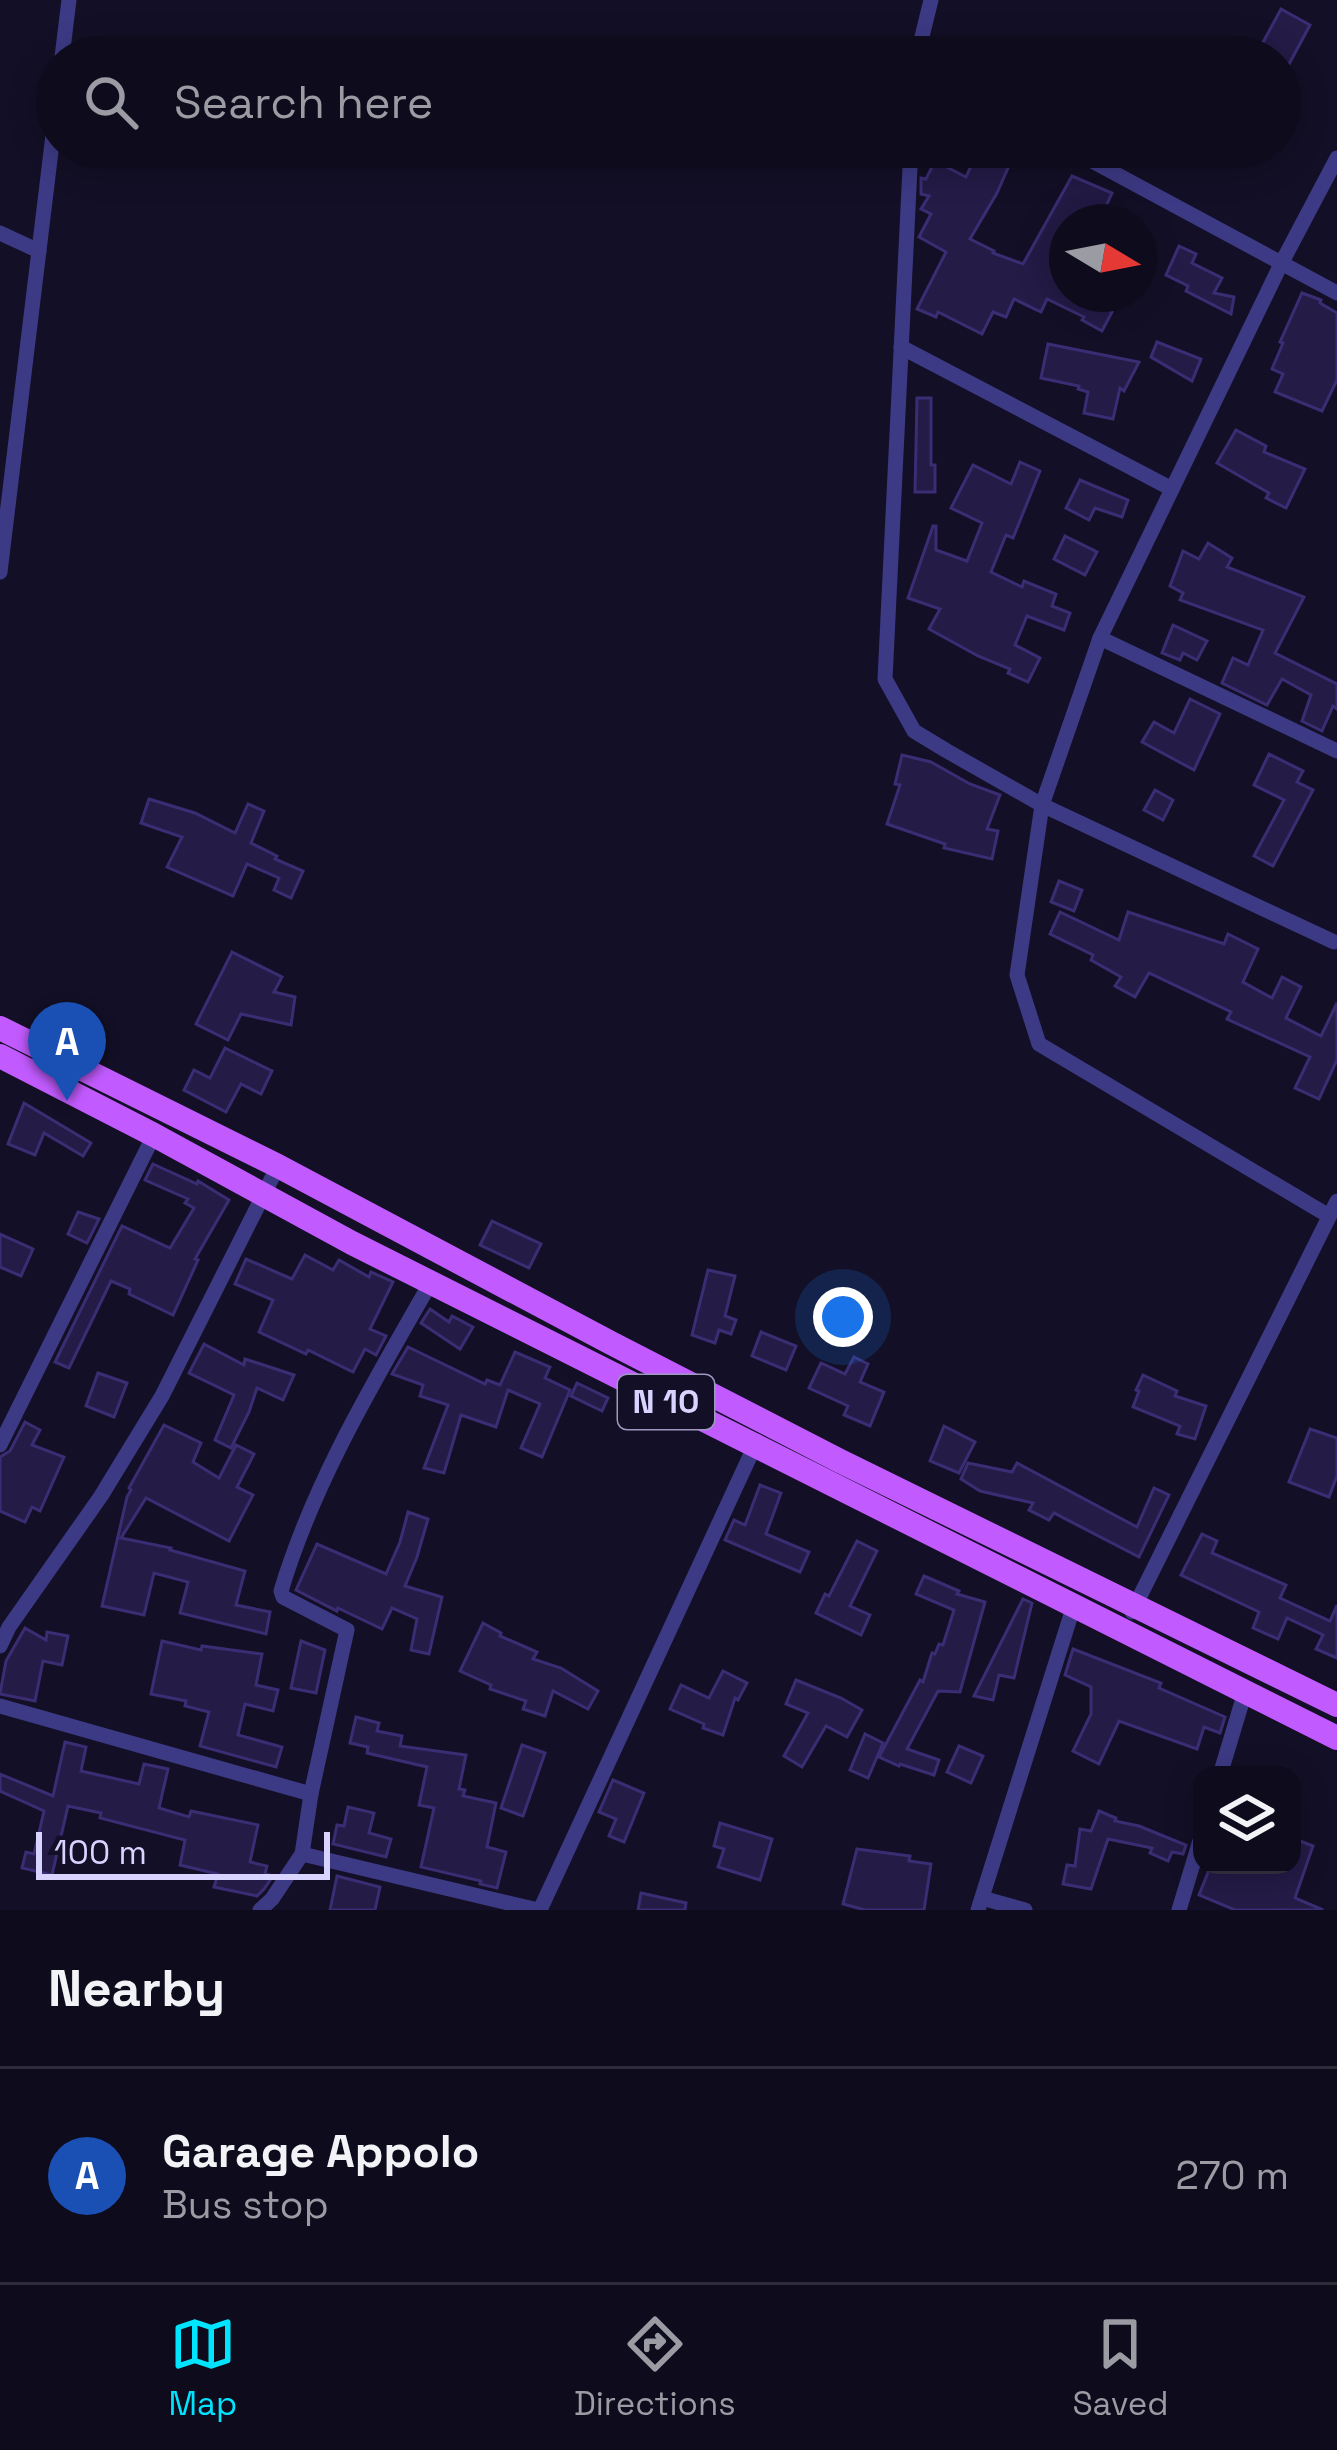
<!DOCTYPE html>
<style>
:root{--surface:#0e0b1c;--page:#1c1929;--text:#f1f3f6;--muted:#9b9ba3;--line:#2e2b3b;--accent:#00e5ff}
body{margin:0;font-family:"Space Grotesk",sans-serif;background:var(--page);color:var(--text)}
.controls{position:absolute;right:36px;bottom:36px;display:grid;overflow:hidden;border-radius:24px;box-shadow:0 6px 30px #0003}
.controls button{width:108px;height:108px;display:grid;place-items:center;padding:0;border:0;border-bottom:3px solid var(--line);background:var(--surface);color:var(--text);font:60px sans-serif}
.compass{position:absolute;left:1049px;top:204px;width:108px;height:108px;border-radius:50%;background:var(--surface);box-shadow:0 6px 30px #0003;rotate:100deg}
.scale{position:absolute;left:36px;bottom:30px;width:294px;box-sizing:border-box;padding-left:12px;border:6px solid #d9d4ff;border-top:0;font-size:33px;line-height:42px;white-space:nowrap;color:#d9d4ff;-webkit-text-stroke:9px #130f26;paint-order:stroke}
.you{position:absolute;left:843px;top:1317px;width:42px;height:42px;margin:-30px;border:9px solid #fff;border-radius:50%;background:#1a73e8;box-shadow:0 0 0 18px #1a73e833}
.badge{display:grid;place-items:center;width:78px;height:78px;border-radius:50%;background:var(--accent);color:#fff;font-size:39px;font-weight:700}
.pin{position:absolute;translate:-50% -99px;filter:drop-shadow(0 3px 6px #0008)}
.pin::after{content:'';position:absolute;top:63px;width:42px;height:36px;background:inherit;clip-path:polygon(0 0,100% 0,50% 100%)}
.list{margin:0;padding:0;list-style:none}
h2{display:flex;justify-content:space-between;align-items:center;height:156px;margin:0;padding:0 48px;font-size:51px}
h2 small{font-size:39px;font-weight:400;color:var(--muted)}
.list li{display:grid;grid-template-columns:78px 1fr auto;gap:36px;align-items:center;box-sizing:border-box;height:216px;padding:0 48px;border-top:3px solid var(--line)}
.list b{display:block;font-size:45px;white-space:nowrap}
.list p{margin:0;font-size:39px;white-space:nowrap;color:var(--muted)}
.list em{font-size:39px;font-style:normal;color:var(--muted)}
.icon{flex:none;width:66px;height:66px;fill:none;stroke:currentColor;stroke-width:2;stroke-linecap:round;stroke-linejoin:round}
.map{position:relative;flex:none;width:1337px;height:1910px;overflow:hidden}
.search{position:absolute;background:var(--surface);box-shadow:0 6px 30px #0003;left:36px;right:36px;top:36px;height:132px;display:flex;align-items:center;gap:30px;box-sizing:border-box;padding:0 42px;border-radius:66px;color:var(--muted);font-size:45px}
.sheet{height:372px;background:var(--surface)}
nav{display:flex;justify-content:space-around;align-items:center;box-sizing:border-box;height:168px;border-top:3px solid var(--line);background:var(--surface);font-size:33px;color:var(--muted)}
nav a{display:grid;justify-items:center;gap:6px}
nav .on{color:var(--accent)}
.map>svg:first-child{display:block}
.building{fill:#241b47;stroke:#3b2d73;stroke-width:3}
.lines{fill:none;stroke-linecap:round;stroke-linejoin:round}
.street{stroke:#3d3a85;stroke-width:15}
.primary{stroke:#c25bff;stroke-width:24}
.labels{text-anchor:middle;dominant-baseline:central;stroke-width:10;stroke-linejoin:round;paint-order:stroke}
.shield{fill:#130f26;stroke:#9e99be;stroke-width:3}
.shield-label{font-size:33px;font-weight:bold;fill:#d9d4ff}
</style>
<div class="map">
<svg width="1337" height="1910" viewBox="0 0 1337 1910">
<rect width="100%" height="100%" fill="#130f26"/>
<g class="building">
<polygon points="1281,9 1310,25 1280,81 1280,57 1255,57"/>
<polygon points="980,147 1005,147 1015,152 997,193 970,239 994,251 993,253 1023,264 1072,176 1112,193 1103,213 1097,210 1090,222 1067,222 1067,294 1079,294 1112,312 1102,331 1082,320 1084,317 1047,299 1041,312 1014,299 1006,317 993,312 982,334 938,312 936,317 917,309 946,252 919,237 931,214 921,209 929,196 921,194 921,178 926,179 935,161 966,177"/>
<polygon points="1179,246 1196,254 1192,263 1222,278 1214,293 1234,297 1231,314 1186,291 1188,286 1166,275"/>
<polygon points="1302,293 1321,300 1320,303 1337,313 1337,380 1322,411 1275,392 1283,374 1272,369 1283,343 1280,342"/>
<polygon points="1157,342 1201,359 1192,381 1151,357"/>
<polygon points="1048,344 1139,362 1124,391 1120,388 1113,419 1084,413 1088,392 1078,389 1079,386 1041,378"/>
<polygon points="917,398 931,398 931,465 935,465 935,492 915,492"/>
<polygon points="1236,430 1266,446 1264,452 1305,469 1286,508 1266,498 1269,493 1217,463"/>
<polygon points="1020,462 1040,471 1013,538 1006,535 991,572 1022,587 1024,581 1056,594 1052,606 1070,613 1064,630 1027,616 1015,645 1040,658 1028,682 1008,673 1010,669 978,656 929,629 940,609 908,598 933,526 936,526 936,550 967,561 982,523 951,508 973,465 1011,484"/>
<polygon points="1080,480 1128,500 1122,517 1095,508 1089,520 1066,508"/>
<polygon points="1065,536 1097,552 1085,575 1054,559"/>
<polygon points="1208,543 1232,558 1227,567 1304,597 1275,653 1337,684 1337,709 1333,706 1322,731 1302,721 1311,695 1282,679 1267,705 1222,683 1233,658 1248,665 1263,630 1180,600 1183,593 1170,586 1183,551 1199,559"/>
<polygon points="1173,625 1207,641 1197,660 1183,653 1180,660 1162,653"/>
<polygon points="1190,699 1220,714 1194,770 1142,742 1154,722 1174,733"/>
<polygon points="1269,754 1303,771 1297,782 1313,790 1273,866 1254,856 1284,800 1254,785"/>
<polygon points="902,755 931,762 970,784 1000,795 987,829 998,831 992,859 944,848 945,844 887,824 900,785 895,784"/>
<polygon points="1155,790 1173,800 1163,820 1144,810"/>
<polygon points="149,799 195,813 235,833 248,804 264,811 251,843 277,856 275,859 303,871 291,898 274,890 279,878 247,864 233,896 167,867 182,837 141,823"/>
<polygon points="1059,881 1082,890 1074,911 1051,902"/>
<polygon points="1060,912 1119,940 1128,912 1224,944 1228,934 1258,949 1243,982 1272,998 1282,977 1301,987 1286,1018 1321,1036 1337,1003 1337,1060 1319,1099 1295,1088 1310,1057 1227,1019 1231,1012 1149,973 1135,997 1115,986 1121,977 1091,960 1093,955 1050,934"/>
<polygon points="232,952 282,977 274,992 295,997 291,1025 241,1014 228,1040 196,1024"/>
<polygon points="225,1048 272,1071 261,1094 241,1084 226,1112 184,1090 194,1070 210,1078"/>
<polygon points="24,1103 91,1143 83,1156 44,1133 35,1155 8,1144"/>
<polygon points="153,1164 197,1184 198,1181 229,1200 195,1259 198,1260 173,1315 129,1294 130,1289 111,1281 69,1368 55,1362 122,1226 170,1248 194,1208 185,1203 188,1199 145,1180"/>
<polygon points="78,1212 99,1219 87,1243 68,1234"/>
<polygon points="492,1221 541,1244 529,1268 480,1245"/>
<polygon points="0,1234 33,1249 21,1276 0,1267"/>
<polygon points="305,1255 333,1270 339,1260 369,1277 371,1272 393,1282 370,1329 386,1336 376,1355 365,1349 353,1372 308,1350 306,1354 259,1332 273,1300 235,1284 246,1259 292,1279"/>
<polygon points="708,1270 735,1276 725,1316 736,1320 731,1334 719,1330 715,1343 692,1335"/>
<polygon points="430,1309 449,1322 452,1316 473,1327 460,1349 421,1323"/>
<polygon points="761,1332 796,1346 786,1370 752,1356"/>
<polygon points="204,1344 244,1365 245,1359 294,1375 283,1400 257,1388 249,1412 231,1448 215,1440 234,1395 189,1373"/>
<polygon points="408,1347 485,1384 487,1380 500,1385 515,1352 550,1367 545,1378 570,1390 542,1457 521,1448 540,1404 508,1390 496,1427 461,1415 444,1473 424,1468 448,1405 420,1396 423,1385 392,1374"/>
<polygon points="854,1357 868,1364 860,1382 884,1392 870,1426 844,1415 848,1406 809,1388 821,1363 845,1374"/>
<polygon points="98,1373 127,1383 114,1417 86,1406"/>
<polygon points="1143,1375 1177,1391 1175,1396 1206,1406 1195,1439 1177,1434 1180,1426 1133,1407 1139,1391 1136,1390"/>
<polygon points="577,1383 608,1398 602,1411 571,1396"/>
<polygon points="25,1422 40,1430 32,1445 64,1457 40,1511 32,1507 25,1522 0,1511 0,1457 10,1451"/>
<polygon points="164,1425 201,1443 193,1462 219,1478 236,1445 254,1454 237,1487 253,1495 229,1541 146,1498 121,1538 171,1548 170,1550 245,1571 236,1605 270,1612 266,1634 180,1613 188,1582 154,1573 144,1615 102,1606 127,1497 131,1490 129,1488"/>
<polygon points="944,1426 975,1442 959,1473 930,1461"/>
<polygon points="1310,1429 1337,1438 1337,1476 1329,1497 1289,1482"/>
<polygon points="968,1463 1012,1472 1017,1463 1137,1527 1154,1488 1169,1495 1139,1557 1054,1513 1049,1520 1029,1510 1033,1503 980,1491 961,1479"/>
<polygon points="760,1485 781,1493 766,1534 809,1552 800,1572 725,1540 734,1520 745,1525"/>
<polygon points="408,1512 428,1519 417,1557 405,1586 442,1597 429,1654 411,1650 417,1619 392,1608 382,1629 338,1608 337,1611 296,1590 317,1544 386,1574 400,1542"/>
<polygon points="1202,1534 1217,1541 1212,1553 1286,1585 1280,1598 1330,1621 1337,1605 1337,1658 1316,1649 1323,1635 1287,1618 1278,1639 1253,1628 1259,1612 1181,1575"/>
<polygon points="857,1541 877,1551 850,1606 870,1615 861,1635 816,1613 825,1594 829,1596"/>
<polygon points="924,1576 959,1591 957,1594 985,1602 960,1692 938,1691 907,1749 939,1760 934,1775 900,1764 899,1766 879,1757 920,1680 923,1682 932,1653 935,1654 939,1644 943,1645 954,1610 916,1594"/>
<polygon points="1023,1599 1032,1603 1014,1678 999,1675 993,1700 974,1696"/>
<polygon points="483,1623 501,1633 500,1636 537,1652 533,1659 561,1668 598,1691 588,1709 553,1691 545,1716 523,1709 526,1701 490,1689 491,1685 460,1671"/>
<polygon points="25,1628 46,1640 47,1632 68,1636 62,1665 43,1661 35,1701 0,1694 6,1661"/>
<polygon points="162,1641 201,1650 202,1646 262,1654 256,1685 278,1690 273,1711 245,1704 238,1735 282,1747 276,1767 200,1746 209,1712 185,1706 186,1701 151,1694"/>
<polygon points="301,1641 325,1650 316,1693 291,1688"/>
<polygon points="1073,1649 1161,1683 1159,1688 1225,1717 1220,1733 1204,1727 1197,1749 1119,1721 1099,1764 1073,1751 1091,1714 1091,1687 1065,1675"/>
<polygon points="723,1671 747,1683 738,1700 735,1698 723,1735 703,1728 704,1724 670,1709 681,1685 709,1698"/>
<polygon points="796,1680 841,1698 862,1710 847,1737 826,1726 802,1767 784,1756 808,1713 786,1704"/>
<polygon points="356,1717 379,1723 377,1731 402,1736 400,1746 466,1755 459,1789 465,1790 463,1796 496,1803 487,1847 506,1852 497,1888 480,1884 481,1881 421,1867 434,1808 419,1805 427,1767 367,1753 368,1747 350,1743"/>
<polygon points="865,1734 883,1743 868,1778 850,1770"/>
<polygon points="65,1742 86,1747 81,1771 139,1784 144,1764 168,1769 159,1808 189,1817 191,1811 258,1825 250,1862 267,1866 265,1874 273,1876 264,1889 257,1896 214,1887 218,1874 180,1865 185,1840 100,1818 101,1813 68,1806 52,1875 22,1868 26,1852 34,1854 44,1811 0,1791 0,1774 53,1796"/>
<polygon points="522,1745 545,1753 523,1816 501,1808"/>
<polygon points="959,1746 983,1756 971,1783 947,1772"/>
<polygon points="613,1780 644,1793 624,1842 609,1836 616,1819 599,1812"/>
<polygon points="348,1807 374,1813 369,1833 391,1839 386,1857 333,1844 337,1825 344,1826"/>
<polygon points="1099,1811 1116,1818 1115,1821 1139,1826 1186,1845 1183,1854 1172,1852 1168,1861 1150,1853 1152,1848 1108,1839 1091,1889 1063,1884 1067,1865 1075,1866 1080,1829 1091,1831"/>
<polygon points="720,1823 772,1839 760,1880 718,1867 724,1849 714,1846"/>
<polygon points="1292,1838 1313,1846 1295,1898 1323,1910 1235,1910 1199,1895 1211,1865 1231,1871 1234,1865 1292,1865"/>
<polygon points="857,1849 910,1856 909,1861 931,1864 924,1910 865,1910 843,1904"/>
<polygon points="337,1876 380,1887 375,1910 330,1910"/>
<polygon points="641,1893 686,1903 685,1910 638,1910"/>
</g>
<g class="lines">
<g class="street">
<polyline points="62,57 69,0"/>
<polyline points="917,57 931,0"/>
<polyline points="911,147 885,679 914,731 947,751 1042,805 1334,942"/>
<polyline points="1066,147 1337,293"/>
<polyline points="0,233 39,251"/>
<polyline points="901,347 1172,489"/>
<polyline points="0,572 57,102"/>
<polyline points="1100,638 1337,751"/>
<polyline points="1329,1216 1039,1044 1017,975 1042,805 1100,638 1281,264 1337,158"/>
<polyline points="0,1445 154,1135"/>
<polyline points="1132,1612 1337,1201"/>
<polyline points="0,1646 9,1627 101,1496 162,1396 278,1166"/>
<path d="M 0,1706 L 311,1794 L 347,1630 L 283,1597 L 281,1591 C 314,1481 374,1382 431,1282"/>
<polyline points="1220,1775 1245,1692"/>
<polyline points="302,1854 311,1794"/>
<polyline points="982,1898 1025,1910"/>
<polyline points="260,1910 272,1899 302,1854 538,1910"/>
<polyline points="540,1910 757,1441"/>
<polyline points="978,1910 1074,1605"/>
<polyline points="1179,1910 1202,1834"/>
</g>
<g class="primary">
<polyline points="0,1028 278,1166 611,1343 840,1461 1337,1705"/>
<polyline points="0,1056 154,1135 352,1243 1337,1738"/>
</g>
</g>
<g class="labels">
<rect class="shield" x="618" y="1375" width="96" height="54" rx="9"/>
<g class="shield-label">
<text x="666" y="1402">N 10</text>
</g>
</g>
</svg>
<div class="controls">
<button><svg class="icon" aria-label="layers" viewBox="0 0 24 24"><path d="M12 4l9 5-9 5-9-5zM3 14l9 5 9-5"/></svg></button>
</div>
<svg class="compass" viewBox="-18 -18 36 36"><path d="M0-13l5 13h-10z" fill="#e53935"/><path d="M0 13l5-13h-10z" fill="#9b9ba3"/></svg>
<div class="scale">100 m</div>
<div class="you"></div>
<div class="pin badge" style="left:67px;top:1101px;background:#1a4fb4">A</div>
<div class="search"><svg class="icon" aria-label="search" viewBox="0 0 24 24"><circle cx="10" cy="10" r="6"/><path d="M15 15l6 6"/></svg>Search here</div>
</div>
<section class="sheet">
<h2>Nearby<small></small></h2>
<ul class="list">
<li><span class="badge" style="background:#1a4fb4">A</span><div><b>Garage Appolo</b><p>Bus stop</p></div><em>270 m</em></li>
</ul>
</section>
<nav>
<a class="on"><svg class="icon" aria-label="map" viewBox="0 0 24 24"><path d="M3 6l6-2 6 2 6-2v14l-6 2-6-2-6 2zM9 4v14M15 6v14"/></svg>Map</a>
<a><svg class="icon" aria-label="directions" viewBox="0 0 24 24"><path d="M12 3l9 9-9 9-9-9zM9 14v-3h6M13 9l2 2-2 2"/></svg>Directions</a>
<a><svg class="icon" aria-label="saved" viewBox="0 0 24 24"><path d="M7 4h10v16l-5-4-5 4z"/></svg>Saved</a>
</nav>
